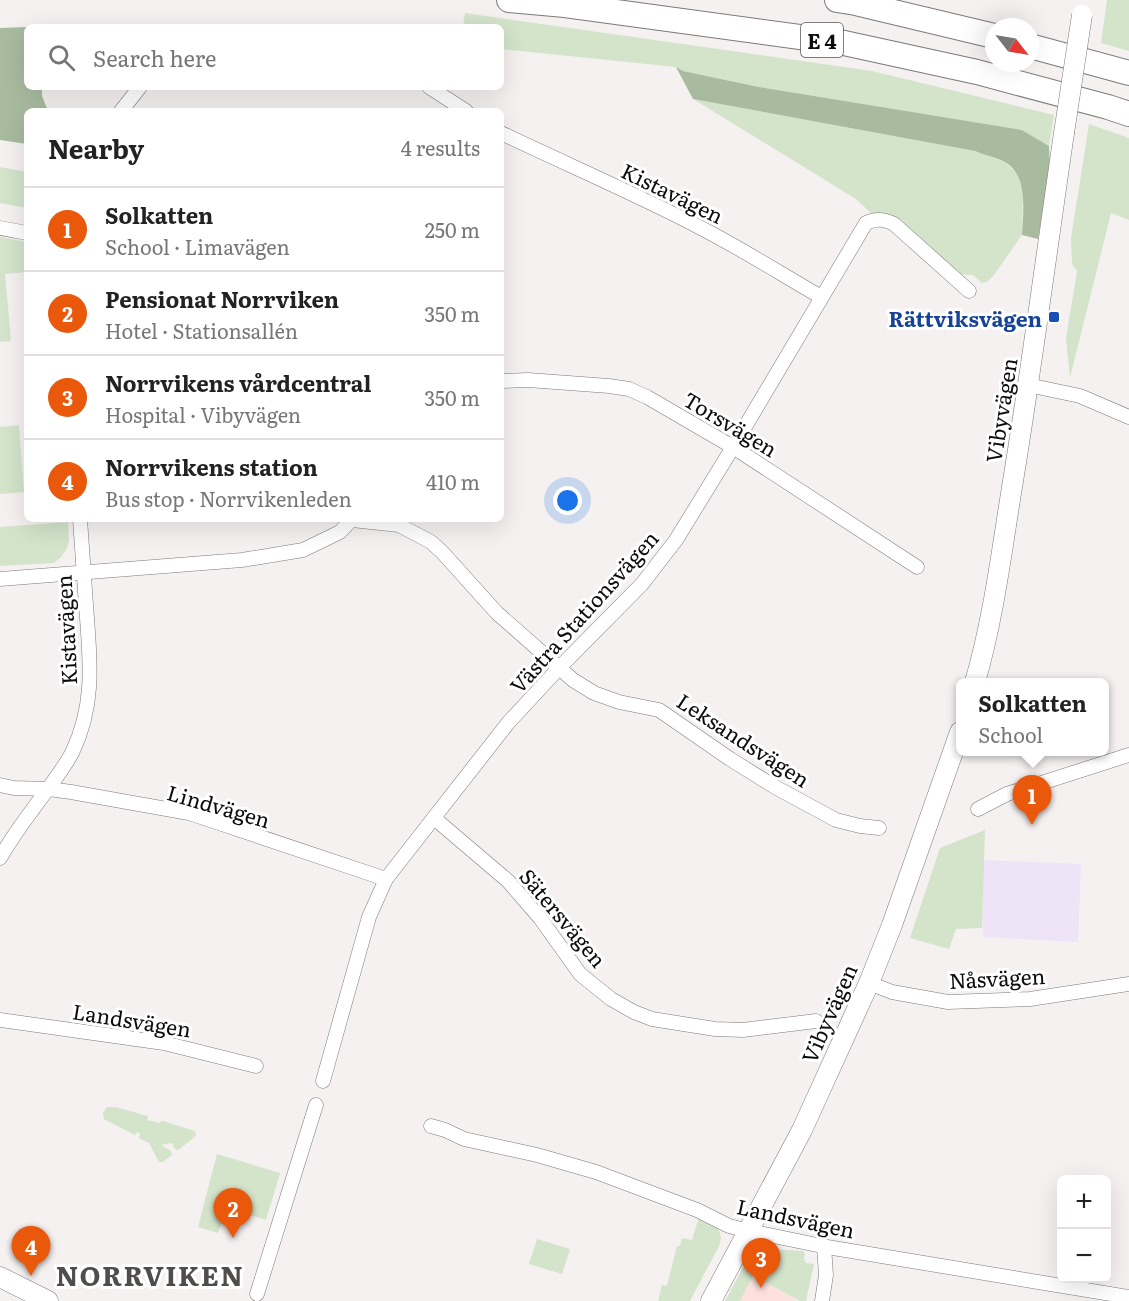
<!DOCTYPE html>
<meta charset="utf-8">
<style>
:root{--surface:#fff;--page:#f2f2f2;--text:#222;--muted:#767676;--line:#e0e0e0;--accent:#ea580c}
body{margin:0;font-family:Literata,serif;background:var(--page);color:var(--text)}
.controls{position:absolute;right:18px;bottom:18px;display:grid;overflow:hidden;border-radius:9px;box-shadow:0 6px 24px #0002}
.controls button{width:54px;height:54px;display:grid;place-items:center;padding:0;border:0;border-bottom:2px solid var(--line);background:var(--surface);color:var(--text);font:30px sans-serif}
.compass{position:absolute;left:985px;top:18px;width:54px;height:54px;border-radius:50%;background:var(--surface);box-shadow:0 6px 24px #0002;rotate:121deg}
.you{position:absolute;left:568px;top:501px;width:21px;height:21px;margin:-15px;border:4px solid #fff;border-radius:50%;background:#1a73e8;box-shadow:0 0 0 9px #1a73e833}
.badge{display:grid;place-items:center;width:39px;height:39px;border-radius:50%;background:var(--accent);color:#fff;font-size:20px;font-weight:700}
.pin{position:absolute;translate:-50% -50px;filter:drop-shadow(0 2px 3px #0008)}
.pin::after{content:'';position:absolute;top:32px;width:21px;height:18px;background:inherit;clip-path:polygon(0 0,100% 0,50% 100%)}
.popup{position:absolute;left:956px;top:678px;width:153px;height:78px;box-sizing:border-box;display:grid;place-content:center;border-radius:9px;background:var(--surface);filter:drop-shadow(0 2px 4px #0005);font-size:20px;white-space:nowrap;color:var(--muted)}
.popup b{font-size:22px;color:var(--text)}
.popup::after{content:'';position:absolute;left:50%;top:100%;margin-left:-12px;border:12px solid transparent;border-top-color:var(--surface)}
.list{margin:0;padding:0;list-style:none}
h2{display:flex;justify-content:space-between;align-items:center;height:78px;margin:0;padding:0 24px;font-size:26px}
h2 small{font-size:20px;font-weight:400;color:var(--muted)}
.list li{display:grid;grid-template-columns:39px 1fr auto;gap:18px;align-items:center;box-sizing:border-box;height:84px;padding:0 24px;border-top:2px solid var(--line)}
.list b{display:block;font-size:22px;white-space:nowrap}
.list p{margin:0;font-size:20px;white-space:nowrap;color:var(--muted)}
.list em{font-size:20px;font-style:normal;color:var(--muted)}
.icon{flex:none;width:33px;height:33px;fill:none;stroke:currentColor;stroke-width:2;stroke-linecap:round;stroke-linejoin:round}
.map{position:relative;flex:none;width:1129px;height:1301px;overflow:hidden}
.search{position:absolute;background:var(--surface);box-shadow:0 6px 24px #0002;left:24px;top:24px;width:480px;height:66px;display:flex;align-items:center;gap:15px;box-sizing:border-box;padding:0 21px;border-radius:9px;color:var(--muted);font-size:22px}
.panel{position:absolute;background:var(--surface);box-shadow:0 6px 24px #0002;left:24px;top:108px;width:480px;height:414px;border-radius:9px}
.map>svg:first-child{display:block}
.education{fill:#efe3f7}
.medical{fill:#fce1dd}
.green{fill:#d3e4cb}
.forest{fill:#a8bb9f}
.lines{fill:none;stroke-linecap:round;stroke-linejoin:round}
.street-casing{stroke:#7c7978;stroke-width:15}
.secondary-casing{stroke:#7c7978;stroke-width:21}
.highway-casing{stroke:#7c7978;stroke-width:26}
.street{stroke:#fff;stroke-width:14}
.secondary{stroke:#fff;stroke-width:20}
.highway{stroke:#fff;stroke-width:24}
.secondary-bridge-casing{stroke:#7c7978;stroke-width:21;stroke-linecap:butt}
.secondary-bridge{stroke:#fff;stroke-width:20}
.transit-dot{fill:#1a4fb4;stroke:#fff;stroke-width:2}
.labels{text-anchor:middle;dominant-baseline:central;stroke-width:6;stroke-linejoin:round;paint-order:stroke}
.shield{fill:#fff;stroke:#565555;stroke-width:1.5}
.shield-label{font-size:20px;font-weight:bold;fill:#0d0c0c}
.street-label{font-size:21px;fill:#0d0c0c;stroke:#fff}
.transit-label{font-size:21px;font-weight:bold;fill:#164399;stroke:#fff;text-anchor:end}
.district-label{font-size:27px;font-weight:bold;letter-spacing:1.5px;fill:#4f4c4b;stroke:#fff}
</style>
<div class="map">
<svg width="1129" height="1301" viewBox="0 0 1129 1301">
<rect width="100%" height="100%" fill="#f5f1f0"/>
<polygon class="education" points="983,860 1081,864 1078,942 983,937"/>
<polygon class="medical" points="753,1276 797,1300 796,1301 740,1301"/>
<g class="green">
<polygon points="1107,0 1129,0 1129,51 1101,43"/>
<polygon points="465,13 872,71 1054,115 1049,146 1022,130 759,87 683,71 676,67 501,49 501,27 463,27"/>
<polygon points="693,99 975,151 1005,162 1017,174 1023,191 1022,235 994,275 987,282 982,283 973,275 957,274 886,214 871,213 856,199"/>
<polygon points="1089,124 1129,138 1129,220 1111,213 1070,378 1066,338 1077,271 1072,264 1071,238"/>
<polygon points="0,167 27,172 27,208 0,203"/>
<polygon points="0,237 27,242 27,272 5,274 11,341 0,342"/>
<polygon points="19,425 24,492 0,494 0,427"/>
<polygon points="68,522 69,541 67,548 61,557 54,563 0,566 0,527"/>
<polygon points="985,830 982,928 956,929 949,949 910,938 940,848"/>
<polygon points="107,1107 115,1107 148,1116 147,1120 160,1123 161,1121 163,1121 195,1131 196,1135 191,1140 178,1150 175,1149 172,1143 161,1145 171,1151 172,1155 163,1162 159,1162 149,1143 139,1138 140,1134 137,1132 135,1135 104,1119 103,1113"/>
<polygon points="217,1154 280,1173 266,1220 227,1208 218,1233 198,1227"/>
<path d="M 699,1217 C 712,1224 726,1229 719,1246 L 690,1301 L 658,1301 L 662,1285 L 667,1286 L 677,1246 L 680,1246 L 682,1238 L 692,1240 Z"/>
<polygon points="537,1239 570,1249 562,1274 529,1264"/>
<polygon points="772,1249 803,1251 805,1254 804,1259 806,1263 814,1264 806,1301 800,1301 753,1276 740,1301 725,1301 745,1264 758,1251"/>
</g>
<g class="forest">
<polygon points="27,27 27,87 42,87 42,96 48,111 27,111 27,144 0,140 0,28"/>
<path d="M 676,67 L 683,71 L 759,87 L 1022,130 L 1049,146 L 1050,168 L 1038,239 L 1022,235 C 1023,211 1029,174 1003,161 C 994,157 984,155 975,151 L 693,99 Z"/>
</g>
<g class="lines">
<g class="street-casing">
<g id="street">
<polyline points="429,87 466,111"/>
<polyline points="121,111 140,87"/>
<path d="M 501,133 C 568,165 636,194 701,228 C 742,249 781,274 821,297"/>
<polyline points="0,228 27,233"/>
<polyline points="501,381 528,380 609,386 629,389 647,397 733,447 917,567"/>
<polyline points="1028,385 1080,396 1129,417"/>
<polyline points="352,520 399,525 431,542 442,552 497,613 573,680 594,693 619,702 659,710 730,759 775,787 836,820 860,826 879,828"/>
<polyline points="0,579 242,560 303,550 340,532 352,519"/>
<polyline points="0,785 14,788 49,789 71,792 189,813 386,879"/>
<polyline points="978,809 1007,794 1129,755"/>
<polyline points="434,818 508,881 540,918 580,974 611,999 634,1012 652,1019 715,1029 743,1030 816,1021"/>
<path d="M 0,858 C 10,841 21,825 33,809 C 46,791 61,773 72,753 C 96,703 90,659 86,605 C 84,577 82,548 80,519"/>
<polyline points="869,983 892,992 948,1002 1030,999 1129,984"/>
<polyline points="0,1020 164,1043 256,1066"/>
<path d="M 323,1081 L 369,917 L 386,879 L 508,723 L 559,668 L 642,584 L 676,540 L 733,447 L 866,223 C 876,218 884,219 894,224 L 969,291"/>
<polyline points="431,1126 445,1130 464,1139 537,1155 596,1172 697,1210 729,1226 749,1231 827,1247 1129,1297"/>
<polyline points="257,1294 316,1105"/>
<polyline points="822,1301 826,1275 824,1246"/>
</g>
</g>
<g class="secondary-casing">
<g id="secondary">
<path d="M 975,682 C 994,617 1002,548 1013,481 C 1032,365 1047,249 1064,133"/>
<polyline points="0,1277 48,1301"/>
<polyline points="711,1301 802,1130 869,983 892,925 960,732"/>
</g>
</g>
<g class="highway-casing">
<g id="highway">
<polyline points="509,0 565,5 844,43 977,72 1108,107 1129,114"/>
<polyline points="837,0 856,3 994,36"/>
<polyline points="1030,46 1129,73"/>
</g>
</g>
<use href="#street" class="street"/>
<use href="#secondary" class="secondary"/>
<use href="#highway" class="highway"/>
<g class="secondary-bridge-casing">
<polyline id="secondary-bridge" points="1064,133 1082,15"/>
</g>
<use href="#secondary-bridge" class="secondary-bridge"/>
</g>
<rect class="transit-dot" x="1048" y="311" width="12" height="12" rx="3"/>
<g class="labels">
<rect class="shield" x="801" y="23" width="42" height="34" rx="4.5"/>
<g class="shield-label">
<text x="822" y="40">E 4</text>
</g>
<g class="street-label">
<text transform="translate(673 192) rotate(26)">Kistavägen</text>
<text transform="translate(1000 410) rotate(-81)">Vibyvägen</text>
<text transform="translate(731 423) rotate(31)">Torsvägen</text>
<text transform="translate(583 611) rotate(-48)">Västra Stationsvägen</text>
<text transform="translate(65 630) rotate(-93)">Kistavägen</text>
<text transform="translate(744 739) rotate(33)">Leksandsvägen</text>
<text transform="translate(219 805) rotate(16)">Lindvägen</text>
<text transform="translate(564 917) rotate(50)">Sätersvägen</text>
<text transform="translate(997 977) rotate(-3)">Nåsvägen</text>
<text transform="translate(828 1013) rotate(-66)">Vibyvägen</text>
<text transform="translate(132 1019) rotate(9)">Landsvägen</text>
<text transform="translate(796 1217) rotate(12)">Landsvägen</text>
</g>
<g class="transit-label">
<text x="1042" y="317">Rättviksvägen</text>
</g>
<g class="district-label">
<text x="150" y="1274">NORRVIKEN</text>
</g>
</g>
</svg>
<div class="controls">
<button>+</button>
<button>−</button>
</div>
<svg class="compass" viewBox="-18 -18 36 36"><path d="M0-13l5 13h-10z" fill="#e53935"/><path d="M0 13l5-13h-10z" fill="#767676"/></svg>
<div class="you"></div>
<div class="pin badge" style="left:1032px;top:825px">1</div>
<div class="popup"><b>Solkatten</b>School</div>
<div class="pin badge" style="left:233px;top:1238px">2</div>
<div class="pin badge" style="left:761px;top:1288px">3</div>
<div class="pin badge" style="left:31px;top:1276px">4</div>
<div class="search"><svg class="icon" aria-label="search" viewBox="0 0 24 24"><circle cx="10" cy="10" r="6"/><path d="M15 15l6 6"/></svg>Search here</div>
<section class="panel">
<h2>Nearby<small>4 results</small></h2>
<ul class="list">
<li><span class="badge">1</span><div><b>Solkatten</b><p>School · Limavägen</p></div><em>250 m</em></li>
<li><span class="badge">2</span><div><b>Pensionat Norrviken</b><p>Hotel · Stationsallén</p></div><em>350 m</em></li>
<li><span class="badge">3</span><div><b>Norrvikens vårdcentral</b><p>Hospital · Vibyvägen</p></div><em>350 m</em></li>
<li><span class="badge">4</span><div><b>Norrvikens station</b><p>Bus stop · Norrvikenleden</p></div><em>410 m</em></li>
</ul>
</section>
</div>
